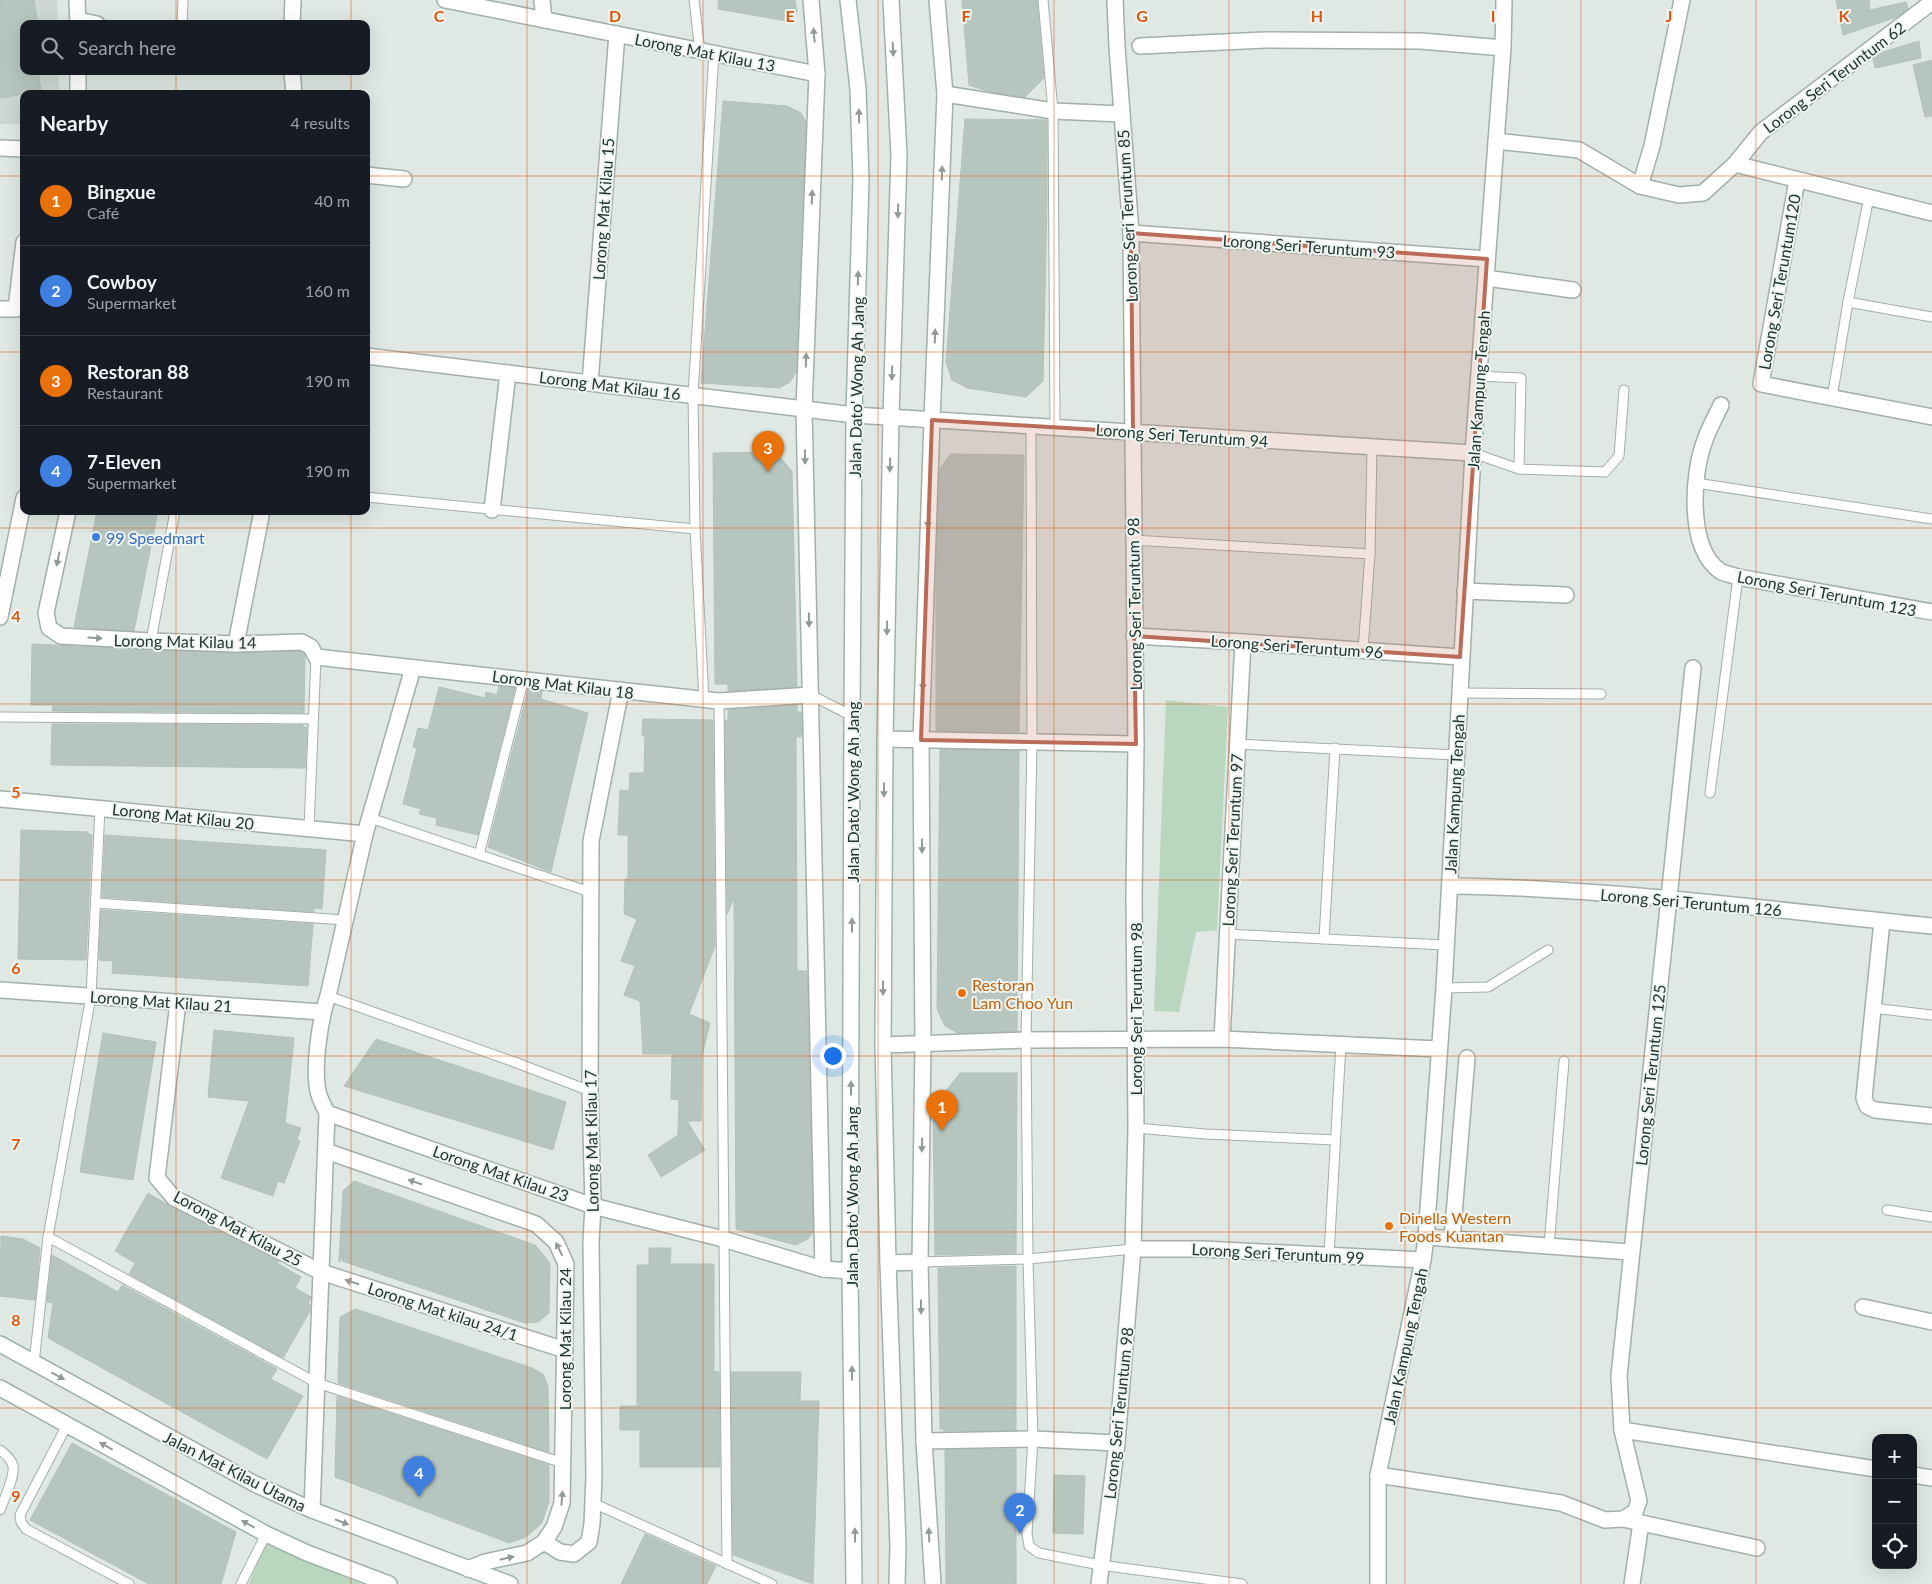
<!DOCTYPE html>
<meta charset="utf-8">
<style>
:root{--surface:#171b24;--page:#20242c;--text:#f1f3f6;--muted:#9ea1a6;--line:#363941;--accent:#e17963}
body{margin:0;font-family:Lato,sans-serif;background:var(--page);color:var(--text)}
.controls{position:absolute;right:15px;bottom:15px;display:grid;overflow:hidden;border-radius:10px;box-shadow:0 5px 20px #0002}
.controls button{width:45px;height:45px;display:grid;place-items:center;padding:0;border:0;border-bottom:1px solid var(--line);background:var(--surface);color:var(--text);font:25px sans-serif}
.you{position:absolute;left:832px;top:1055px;width:18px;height:18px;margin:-12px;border:4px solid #fff;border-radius:50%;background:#1a73e8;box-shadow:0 0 0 8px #1a73e833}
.badge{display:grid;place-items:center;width:32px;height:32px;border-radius:50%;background:var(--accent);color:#fff;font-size:16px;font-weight:700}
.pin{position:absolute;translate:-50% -41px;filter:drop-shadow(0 1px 2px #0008)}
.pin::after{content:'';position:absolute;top:26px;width:18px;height:15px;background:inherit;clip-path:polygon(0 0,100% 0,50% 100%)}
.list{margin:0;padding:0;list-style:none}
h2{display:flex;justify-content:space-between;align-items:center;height:65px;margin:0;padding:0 20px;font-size:21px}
h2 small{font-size:16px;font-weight:400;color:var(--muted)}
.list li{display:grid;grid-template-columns:32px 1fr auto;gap:15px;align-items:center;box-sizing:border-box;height:90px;padding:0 20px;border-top:1px solid var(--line)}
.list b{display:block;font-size:19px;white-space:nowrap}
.list p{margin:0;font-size:16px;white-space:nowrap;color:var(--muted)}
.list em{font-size:16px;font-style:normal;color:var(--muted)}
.icon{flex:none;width:28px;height:28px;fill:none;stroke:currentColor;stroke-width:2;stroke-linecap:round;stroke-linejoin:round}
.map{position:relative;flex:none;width:1932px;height:1584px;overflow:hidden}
.search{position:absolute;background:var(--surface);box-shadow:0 5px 20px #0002;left:20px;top:20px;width:350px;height:55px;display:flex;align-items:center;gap:12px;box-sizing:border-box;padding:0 18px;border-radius:10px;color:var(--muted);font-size:19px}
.panel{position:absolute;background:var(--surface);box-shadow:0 5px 20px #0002;left:20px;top:90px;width:350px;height:425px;border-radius:10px}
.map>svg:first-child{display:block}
.built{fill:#cdd8d2}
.green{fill:#b9d7bf}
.building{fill:#b7c5bf;stroke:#b2c1ba}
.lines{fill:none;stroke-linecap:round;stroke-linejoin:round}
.lane-casing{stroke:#a3afa9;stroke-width:11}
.street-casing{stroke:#a3afa9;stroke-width:18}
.secondary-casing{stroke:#9fb2aa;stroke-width:18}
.lane{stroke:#fff;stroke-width:9}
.street{stroke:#fff;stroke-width:15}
.secondary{stroke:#fff;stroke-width:15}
.oneway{fill:#909a97}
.marked{fill:#bb6c59;fill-opacity:0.2;stroke:#bb6c59;stroke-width:4;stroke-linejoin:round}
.grid{fill:none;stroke:#de570e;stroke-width:1;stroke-opacity:0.55}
.shop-dot{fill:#3f7fe0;stroke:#eef5f1;stroke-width:2}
.food-dot{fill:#e8710a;stroke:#eef5f1;stroke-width:2}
.labels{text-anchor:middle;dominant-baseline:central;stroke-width:4;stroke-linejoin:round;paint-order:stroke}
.street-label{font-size:16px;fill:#22362f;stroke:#eef5f1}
.shop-label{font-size:16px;fill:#366cbe;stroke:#eef5f1;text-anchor:start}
.food-label{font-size:16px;fill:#c56008;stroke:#eef5f1;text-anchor:start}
.grid-label{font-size:16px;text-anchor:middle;font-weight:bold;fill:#de570e;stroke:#eef5f1;stroke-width:4;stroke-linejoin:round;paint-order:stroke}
</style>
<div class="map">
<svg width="1932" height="1584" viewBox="0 0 1932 1584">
<rect width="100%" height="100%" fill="#dfe8e3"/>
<polygon class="built" points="0,0 57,0 58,24 24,24 24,71 58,71 59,94 24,94 24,124 0,124"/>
<g class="green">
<polygon points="1166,700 1228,707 1217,930 1196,932 1179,1012 1154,1011"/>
<polygon points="265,1544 362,1584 249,1584"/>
</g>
<g class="building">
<polygon points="0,0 34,0 38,24 24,24 24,71 38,71 41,91 0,98"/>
<polygon points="719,0 795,0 797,12 787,21 718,9"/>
<polygon points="962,0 1037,0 1044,78 1025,97 990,92 969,85"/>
<polygon points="1836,0 1869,0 1870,10 1906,2 1908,9 1897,17 1843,35"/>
<polygon points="1919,41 1921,58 1875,68 1873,59 1880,53"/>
<polygon points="1932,60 1932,116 1925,117 1913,65"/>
<polygon points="723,101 787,106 801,113 806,122 796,372 790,382 779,388 701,383"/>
<polygon points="965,119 1047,120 1047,202 1043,381 1026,397 967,388 952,380 946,362"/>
<polygon points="775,452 792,471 797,687 728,691 728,684 715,684 713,453"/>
<polygon points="951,454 1024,455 1019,732 936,731 936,575 940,468"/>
<polygon points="97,511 158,511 134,631 74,627"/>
<polygon points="32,644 236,653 300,651 305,655 304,713 52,711 53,705 31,705"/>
<polygon points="499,686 515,688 478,835 436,825 437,818 419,814 421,809 403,804 417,748 413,747 418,728 428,730 439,687 485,698 486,692 497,695"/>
<polygon points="528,690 542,691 541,699 588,713 551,872 488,847"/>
<polygon points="797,705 797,712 801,712 802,722 801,737 796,737 797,971 807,971 813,1232 808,1239 796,1245 736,1229 734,898 727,914 725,720 728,720 728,710"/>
<polygon points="643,719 713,720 715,946 689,1014 710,1023 702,1056 701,1121 687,1121 705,1150 661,1177 648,1155 678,1135 679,1100 671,1099 672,1054 643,1054 640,1001 624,995 635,966 621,961 637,919 624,914 625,879 628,879 628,835 618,835 620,790 629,791 630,773 644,773 645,736 642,736"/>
<polygon points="52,724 303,725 303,727 307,727 305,768 51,765"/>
<polygon points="940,749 1019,751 1017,1031 958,1033 945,1026 937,1009"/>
<polygon points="21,830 88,832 88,834 92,835 86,960 18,959"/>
<polygon points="105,835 326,850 322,909 314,908 314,912 102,897"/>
<polygon points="101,910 313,924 308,986 112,973 113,961 99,960"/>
<polygon points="214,1030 294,1038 285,1123 301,1128 297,1139 300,1141 284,1183 278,1181 273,1196 221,1178 249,1101 208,1097"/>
<polygon points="103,1033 156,1042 133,1180 80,1172"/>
<polygon points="376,1039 566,1102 553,1150 344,1086"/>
<polygon points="960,1073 1017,1073 1016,1253 935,1255 933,1108"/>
<polygon points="354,1181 535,1245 550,1263 549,1313 538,1322 525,1323 342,1261 343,1255 339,1262 343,1191"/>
<polygon points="148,1193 170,1206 274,1259 279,1261 277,1263 301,1277 295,1288 311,1297 308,1304 310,1305 310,1311 283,1358 129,1274 135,1263 115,1251"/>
<polygon points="1,1236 23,1239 40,1248 35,1300 0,1296"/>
<polygon points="649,1248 671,1248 670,1264 714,1264 714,1371 719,1372 720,1467 640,1467 640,1430 620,1430 620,1406 637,1406 637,1265 649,1265"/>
<polygon points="52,1255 118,1292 122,1285 277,1369 271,1379 303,1396 267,1459 48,1338 53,1303 47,1302"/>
<polygon points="1016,1266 1016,1430 944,1431 944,1429 940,1429 938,1268"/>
<polygon points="356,1309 532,1368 543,1374 548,1386 549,1452 338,1383 340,1317"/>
<polygon points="731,1372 801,1372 800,1401 819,1401 813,1584 733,1555"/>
<polygon points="337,1396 549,1465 549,1501 542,1523 526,1537 509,1543 335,1477"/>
<polygon points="72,1443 236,1532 221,1584 149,1584 30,1520"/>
<polygon points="1016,1449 1016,1584 946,1584 945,1450"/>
<polygon points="1054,1475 1085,1476 1083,1534 1053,1533"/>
<polygon points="645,1534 716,1566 707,1584 621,1584"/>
</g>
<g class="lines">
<g class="lane-casing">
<g id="lane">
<polyline points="694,0 700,51"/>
<polyline points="1043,0 1053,111 1055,427"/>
<polyline points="182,24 183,0"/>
<polyline points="1848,302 1869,197"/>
<polyline points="1478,376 1521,378 1519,469"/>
<polyline points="1832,398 1848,302 1932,317"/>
<polyline points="1031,426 1032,742 1026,1040 1028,1259 1033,1439 1027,1534 1029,1546 1039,1553 1100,1565 1242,1584"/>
<polyline points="1473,453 1519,469 1605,472 1619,456 1624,390"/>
<polyline points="1696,483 1932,519"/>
<polyline points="366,497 695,529"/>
<polyline points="1133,540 1370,554"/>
<polyline points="151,641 175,511"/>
<polyline points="1363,650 1370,554 1372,447"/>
<polyline points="1459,693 1601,694"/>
<polyline points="811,695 852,716"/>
<polyline points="704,700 695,529 693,395 714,53"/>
<polyline points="719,701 727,1564"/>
<polyline points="0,717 313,719"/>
<polyline points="1237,744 1456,755"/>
<polyline points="1710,793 1738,577"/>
<polyline points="370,818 590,892"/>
<polyline points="309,829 316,657"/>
<polyline points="479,855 524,678"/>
<polyline points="96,903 345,920"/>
<polyline points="1226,934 1445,945"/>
<polyline points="1324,939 1335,748"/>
<polyline points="1444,988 1488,987 1548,950"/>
<polyline points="328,996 517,1063 590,1091"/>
<polyline points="1872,1008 1932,1015"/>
<polyline points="1136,1128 1205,1134 1335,1140"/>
<polyline points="1887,1210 1932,1217"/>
<polyline points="48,1237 317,1383 563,1463"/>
<polyline points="1549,1247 1564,1061"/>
<polyline points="1329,1255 1341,1044"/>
<polyline points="920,1262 1028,1259 1133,1249"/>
<polyline points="34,1363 48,1237 91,996 100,808"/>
<polyline points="67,1425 20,1515 21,1522 26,1529 129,1584"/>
<path d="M 0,1450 C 4,1453 12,1460 13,1466 C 15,1477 4,1499 0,1510"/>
<polyline points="593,1503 772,1584"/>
<polyline points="241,1584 266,1534"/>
</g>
</g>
<g class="street-casing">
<g id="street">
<polyline points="77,0 78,24"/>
<polyline points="445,0 817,74"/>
<polyline points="542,0 544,20"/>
<polyline points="811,0 817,74 804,408 823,1269"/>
<polyline points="78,20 97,24"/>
<polyline points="292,24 293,0"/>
<polyline points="1140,46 1265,40 1421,41 1503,48"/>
<polyline points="292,71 294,94"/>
<polyline points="78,94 78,71"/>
<polyline points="945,94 1053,111 1122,114"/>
<polyline points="1496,141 1579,150 1640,186 1679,195 1703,193 1735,164 1761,132 1932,2"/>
<polyline points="0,148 24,149"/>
<polyline points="1735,164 1932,213"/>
<polyline points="366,175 404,179"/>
<polyline points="1797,180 1761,384 1932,417"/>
<polyline points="1640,186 1652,146 1682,0"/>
<polyline points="1131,233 1487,259"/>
<polyline points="1486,278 1573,290"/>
<polyline points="0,309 16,309 24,242"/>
<polyline points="366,356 854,415 1473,453"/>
<polyline points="590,383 617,34"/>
<path d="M 1721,405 C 1716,416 1709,428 1705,440 C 1692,473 1687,548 1720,571 C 1725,574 1733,575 1738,577 L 1932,612"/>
<polyline points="492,510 508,373"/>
<polyline points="68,511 46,613 49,628 61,636 151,641 236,644 302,642 311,647 316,657 719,701 811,695"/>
<polyline points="1465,591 1566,595"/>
<polyline points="0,617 24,498"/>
<polyline points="1134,636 1243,642 1460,657"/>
<polyline points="236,644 262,511"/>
<polyline points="885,739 1136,744"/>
<polyline points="0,799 365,834"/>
<path d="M 1450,886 C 1611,888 1772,910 1932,926"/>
<polyline points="1882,921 1864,1098 1867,1106 1875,1110 1932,1116"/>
<polyline points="0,990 322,1012"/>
<polyline points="178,1002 157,1178 174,1198 321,1272 565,1350"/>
<polyline points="1222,1039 1243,642"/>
<polyline points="883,1045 1026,1040 1222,1039 1439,1049"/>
<polyline points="327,1113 593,1206 723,1239 823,1269 850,1271"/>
<polyline points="326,1151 536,1224 556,1242 566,1264 562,1503 554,1527 544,1542 527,1553 485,1562 468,1569"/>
<polyline points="1426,1237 1630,1252"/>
<polyline points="1452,1239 1467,1058"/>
<polyline points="1133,1249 1203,1249 1423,1260"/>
<polyline points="888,1263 920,1262"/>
<polyline points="1863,1307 1932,1322"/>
<polyline points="1622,1430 1876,1469"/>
<polyline points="924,1441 1033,1439 1117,1443"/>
<polyline points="1378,1475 1561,1503 1605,1520 1623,1519 1635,1512 1639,1501 1622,1430 1619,1376 1693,668"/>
<polyline points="1913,1475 1932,1478"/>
<path d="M 312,1510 L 327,1113 C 324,1106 319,1098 318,1091 C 313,1067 320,1019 328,996 L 365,834 L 413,668"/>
<polyline points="1623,1519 1757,1548"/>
<polyline points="544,1542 560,1552 574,1554 589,1542 592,1524 594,1476 591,1242 593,1206 590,1091 591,841 621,690"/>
<polyline points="933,1584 924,1441 920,1262 923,1044 921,740 932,420 945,94 937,0"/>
<polyline points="1099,1584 1117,1443 1133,1249 1136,1128 1134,896 1136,744 1131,233 1117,47 1115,0"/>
<polyline points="1378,1584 1378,1475 1423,1260 1426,1237 1444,988 1473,453 1503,48 1504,0"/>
<polyline points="1632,1584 1641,1523"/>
</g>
</g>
<g class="secondary-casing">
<g id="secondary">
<polyline points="848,0 858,89 861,180 854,415 852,716 850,1271 854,1584"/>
<polyline points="891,0 899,155 891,417 885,739 883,1045 888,1263 898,1546 897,1584"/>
<polyline points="0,1344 255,1484 312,1510 510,1584"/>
<polyline points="0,1388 266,1534 307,1553 389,1584"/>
</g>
</g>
<use href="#lane" class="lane"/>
<use href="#street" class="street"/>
<use href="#secondary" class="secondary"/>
</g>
<defs><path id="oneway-solid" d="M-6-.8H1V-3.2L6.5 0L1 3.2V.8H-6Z" transform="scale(1.25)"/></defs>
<g class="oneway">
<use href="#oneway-solid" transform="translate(814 35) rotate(-95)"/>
<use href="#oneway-solid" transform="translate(893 49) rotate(87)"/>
<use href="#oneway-solid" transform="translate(859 116) rotate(-92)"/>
<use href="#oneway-solid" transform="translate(942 173) rotate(-88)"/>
<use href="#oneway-solid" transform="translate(812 197) rotate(-88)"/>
<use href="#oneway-solid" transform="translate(898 211) rotate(92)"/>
<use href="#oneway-solid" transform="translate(858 278) rotate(-88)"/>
<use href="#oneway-solid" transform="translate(935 336) rotate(-88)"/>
<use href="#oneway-solid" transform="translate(806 360) rotate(-88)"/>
<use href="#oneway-solid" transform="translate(892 373) rotate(92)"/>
<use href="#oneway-solid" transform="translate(805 457) rotate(89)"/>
<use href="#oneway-solid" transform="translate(890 465) rotate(91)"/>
<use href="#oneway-solid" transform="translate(928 521) rotate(92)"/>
<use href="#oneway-solid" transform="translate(58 559) rotate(102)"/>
<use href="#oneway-solid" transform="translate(809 620) rotate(89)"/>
<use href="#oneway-solid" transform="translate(887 628) rotate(91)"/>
<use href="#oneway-solid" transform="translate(95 638) rotate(3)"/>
<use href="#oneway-solid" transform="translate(923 683) rotate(92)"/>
<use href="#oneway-solid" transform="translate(884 790) rotate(91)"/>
<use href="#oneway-solid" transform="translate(922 846) rotate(90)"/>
<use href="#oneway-solid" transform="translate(852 925) rotate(-90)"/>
<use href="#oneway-solid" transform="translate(883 988) rotate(90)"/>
<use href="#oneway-solid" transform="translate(851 1088) rotate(-90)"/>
<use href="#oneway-solid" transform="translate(922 1145) rotate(91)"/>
<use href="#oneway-solid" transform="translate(415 1182) rotate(-161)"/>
<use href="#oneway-solid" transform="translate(559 1249) rotate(-116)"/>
<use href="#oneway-solid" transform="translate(352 1282) rotate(-162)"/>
<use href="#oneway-solid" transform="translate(921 1307) rotate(89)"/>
<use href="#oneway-solid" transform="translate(852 1373) rotate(-91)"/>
<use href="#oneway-solid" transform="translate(58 1376) rotate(29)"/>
<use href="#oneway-solid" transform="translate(106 1446) rotate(-151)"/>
<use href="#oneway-solid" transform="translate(562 1498) rotate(-85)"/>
<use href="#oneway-solid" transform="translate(342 1522) rotate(21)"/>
<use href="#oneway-solid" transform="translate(248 1524) rotate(-151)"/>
<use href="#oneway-solid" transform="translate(855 1535) rotate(-91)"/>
<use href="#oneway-solid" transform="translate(929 1535) rotate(-93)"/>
<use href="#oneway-solid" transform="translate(507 1558) rotate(-13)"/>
</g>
<path class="marked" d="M 1131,233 L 1487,259 L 1460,657 L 1134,636 L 1136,744 L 921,740 L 932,420 L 1133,432 Z"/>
<path class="grid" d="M 176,0 L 176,24M 351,0 L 351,24M 527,0 L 527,1584M 703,0 L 703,1584M 878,0 L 878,1584M 1054,0 L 1054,1584M 1229,0 L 1229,1584M 1405,0 L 1405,1584M 1581,0 L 1581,1584M 1756,0 L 1756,1584M 176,71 L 176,94M 351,71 L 351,94M 0,176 L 24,176M 366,176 L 1932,176M 0,352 L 24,352M 366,352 L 1932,352M 176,511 L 176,1584M 351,511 L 351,1584M 0,528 L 1932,528M 0,704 L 1932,704M 0,880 L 1932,880M 0,1056 L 1932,1056M 0,1232 L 1932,1232M 0,1408 L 1932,1408"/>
<circle class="shop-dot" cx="96" cy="537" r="5"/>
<g class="food-dot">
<circle cx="962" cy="993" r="5"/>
<circle cx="1389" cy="1226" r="5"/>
</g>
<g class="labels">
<g class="street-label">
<text transform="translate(705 52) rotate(11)">Lorong Mat Kilau 13</text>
<text transform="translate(1834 77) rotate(-37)">Lorong Seri Teruntum 62</text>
<text transform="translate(603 209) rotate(-86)">Lorong Mat Kilau 15</text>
<text transform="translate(1127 216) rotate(-93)">Lorong Seri Teruntum 85</text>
<text transform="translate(1309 246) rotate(4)">Lorong Seri Teruntum 93</text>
<text transform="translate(1779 282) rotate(-80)">Lorong Seri Teruntum120</text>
<text transform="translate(610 385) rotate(7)">Lorong Mat Kilau 16</text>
<text transform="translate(856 387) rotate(-89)">Jalan Dato' Wong Ah Jang</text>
<text transform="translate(1478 390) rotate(-86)">Jalan Kampung Tengah</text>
<text transform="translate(1182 435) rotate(4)">Lorong Seri Teruntum 94</text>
<text transform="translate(1827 593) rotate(11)">Lorong Seri Teruntum 123</text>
<text transform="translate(1134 604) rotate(-91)">Lorong Seri Teruntum 98</text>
<text transform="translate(185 641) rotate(1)">Lorong Mat Kilau 14</text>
<text transform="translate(1297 646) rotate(4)">Lorong Seri Teruntum 96</text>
<text transform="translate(563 684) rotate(7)">Lorong Mat Kilau 18</text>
<text transform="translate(852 792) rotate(-90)">Jalan Dato' Wong Ah Jang</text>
<text transform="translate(1454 794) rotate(-87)">Jalan Kampung Tengah</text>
<text transform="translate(183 816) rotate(6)">Lorong Mat Kilau 20</text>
<text transform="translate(1232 840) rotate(-87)">Lorong Seri Teruntum 97</text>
<text transform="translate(1691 902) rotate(5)">Lorong Seri Teruntum 126</text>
<text transform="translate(161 1001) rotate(4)">Lorong Mat Kilau 21</text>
<text transform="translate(1135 1009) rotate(-90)">Lorong Seri Teruntum 98</text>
<text transform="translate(1650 1075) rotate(-84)">Lorong Seri Teruntum 125</text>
<text transform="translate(591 1141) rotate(-91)">Lorong Mat Kilau 17</text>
<text transform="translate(501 1173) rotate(19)">Lorong Mat Kilau 23</text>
<text transform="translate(851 1197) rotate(-90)">Jalan Dato' Wong Ah Jang</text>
<text transform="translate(238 1228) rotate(28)">Lorong Mat Kilau 25</text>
<text transform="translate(1278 1253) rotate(3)">Lorong Seri Teruntum 99</text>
<text transform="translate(443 1311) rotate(18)">Lorong Mat kilau 24/1</text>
<text transform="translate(564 1339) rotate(-90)">Lorong Mat Kilau 24</text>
<text transform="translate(1405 1346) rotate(-78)">Jalan Kampung Tengah</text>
<text transform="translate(1118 1413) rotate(-84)">Lorong Seri Teruntum 98</text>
<text transform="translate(235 1471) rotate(27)">Jalan Mat Kilau Utama</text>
</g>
<g class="shop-label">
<text x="106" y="537">99 Speedmart</text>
</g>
<g class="food-label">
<text x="972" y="984">Restoran<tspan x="972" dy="18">Lam Choo Yun</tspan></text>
<text x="1399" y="1217">Dinella Western<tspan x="1399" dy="18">Foods Kuantan</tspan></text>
</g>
</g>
<g class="grid-label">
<text x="439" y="22">C</text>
<text x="615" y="22">D</text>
<text x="790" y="22">E</text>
<text x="966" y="22">F</text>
<text x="1142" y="22">G</text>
<text x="1317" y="22">H</text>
<text x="1493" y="22">I</text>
<text x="1669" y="22">J</text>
<text x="1844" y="22">K</text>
<text x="16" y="622">4</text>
<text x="16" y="798">5</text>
<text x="16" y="974">6</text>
<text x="16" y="1150">7</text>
<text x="16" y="1326">8</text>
<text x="16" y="1502">9</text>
</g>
</svg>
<div class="controls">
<button>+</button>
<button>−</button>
<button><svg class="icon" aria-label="locate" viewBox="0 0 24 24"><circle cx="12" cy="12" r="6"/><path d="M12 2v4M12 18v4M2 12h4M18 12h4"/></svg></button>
</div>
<div class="you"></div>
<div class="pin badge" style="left:942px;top:1131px;background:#e8710a">1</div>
<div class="pin badge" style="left:1020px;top:1534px;background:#3f7fe0">2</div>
<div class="pin badge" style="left:768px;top:472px;background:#e8710a">3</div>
<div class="pin badge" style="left:419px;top:1497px;background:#3f7fe0">4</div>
<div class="search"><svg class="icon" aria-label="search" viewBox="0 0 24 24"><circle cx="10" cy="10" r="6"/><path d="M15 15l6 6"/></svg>Search here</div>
<section class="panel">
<h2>Nearby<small>4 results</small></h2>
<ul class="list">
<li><span class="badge" style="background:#e8710a">1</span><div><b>Bingxue</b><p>Café</p></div><em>40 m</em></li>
<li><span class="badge" style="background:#3f7fe0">2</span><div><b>Cowboy</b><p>Supermarket</p></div><em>160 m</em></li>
<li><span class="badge" style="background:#e8710a">3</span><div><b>Restoran 88</b><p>Restaurant</p></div><em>190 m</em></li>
<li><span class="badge" style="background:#3f7fe0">4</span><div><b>7-Eleven</b><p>Supermarket</p></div><em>190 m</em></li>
</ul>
</section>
</div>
